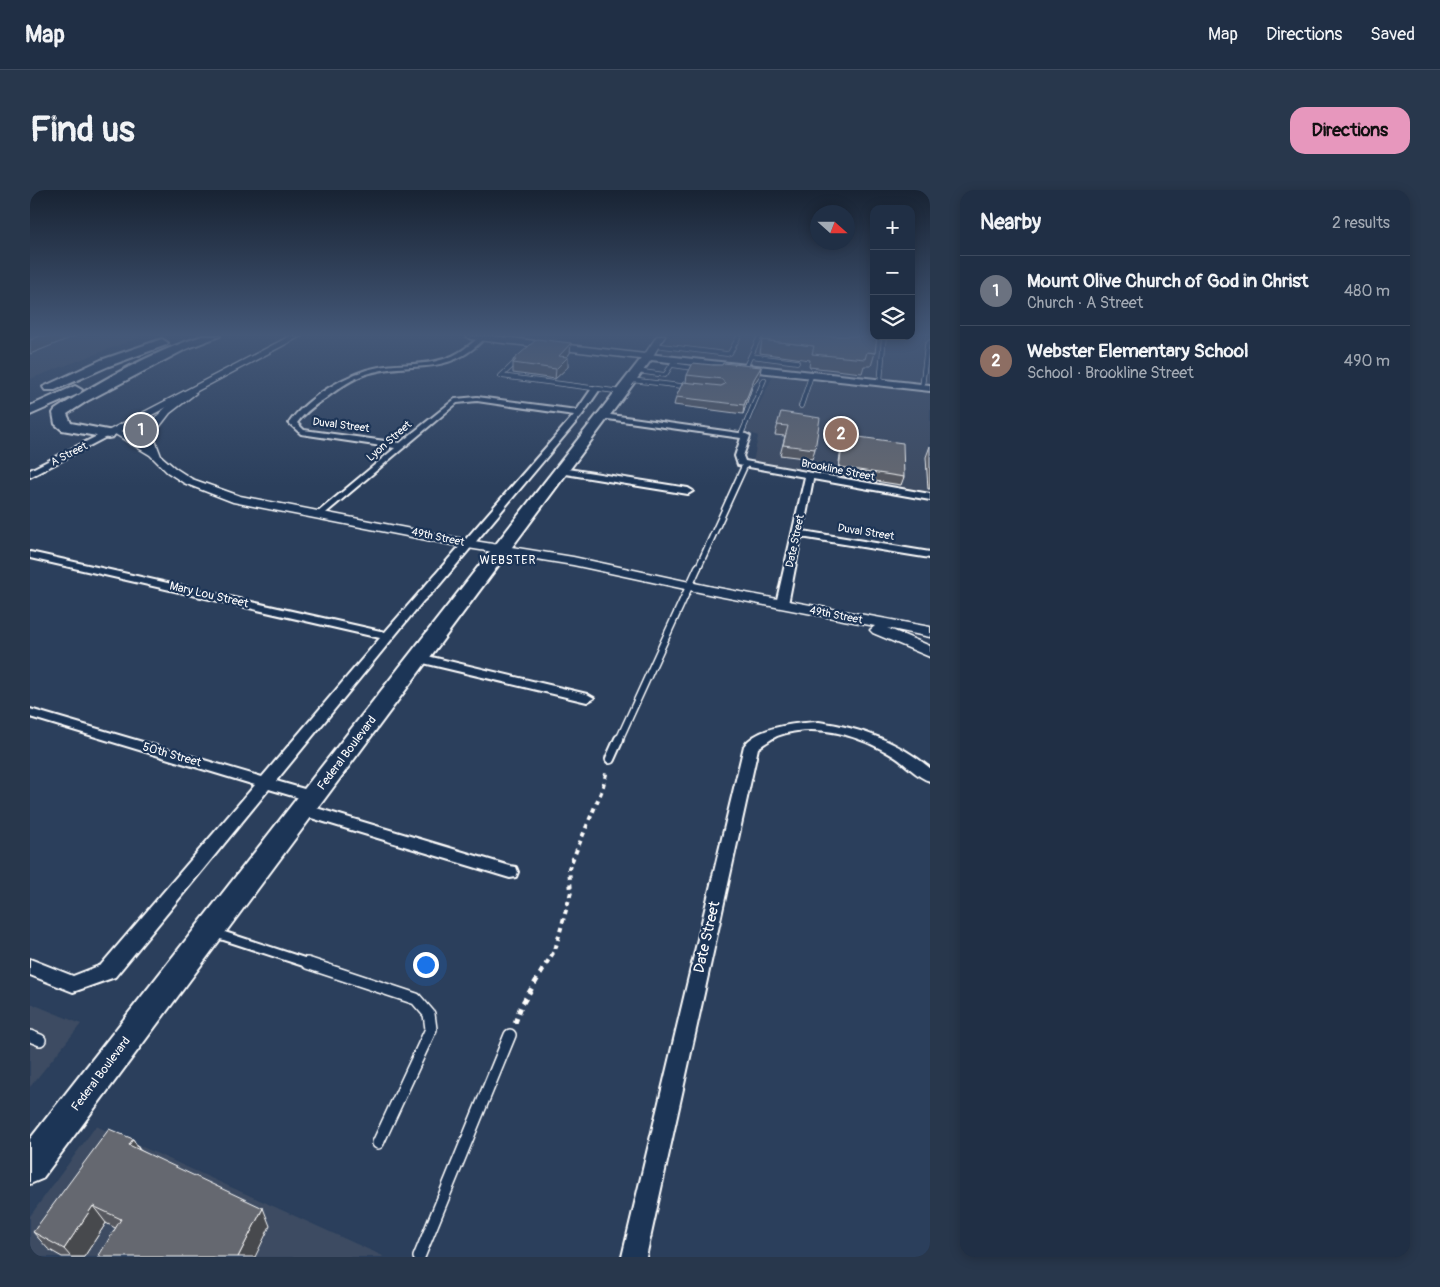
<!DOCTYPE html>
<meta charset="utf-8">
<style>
:root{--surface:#202f45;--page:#28374c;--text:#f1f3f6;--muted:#a2a9b3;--line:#3d4a5e;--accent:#e797bd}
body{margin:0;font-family:Pangolin,sans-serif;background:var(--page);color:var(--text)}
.controls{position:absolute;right:15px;top:15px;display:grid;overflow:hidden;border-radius:10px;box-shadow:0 2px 12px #0003}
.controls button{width:45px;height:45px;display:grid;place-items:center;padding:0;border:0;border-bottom:1px solid var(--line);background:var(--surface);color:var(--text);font:25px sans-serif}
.compass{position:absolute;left:780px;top:15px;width:45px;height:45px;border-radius:50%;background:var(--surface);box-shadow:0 2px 12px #0003;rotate:111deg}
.you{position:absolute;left:395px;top:774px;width:18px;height:18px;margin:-12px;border:4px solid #fff;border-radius:50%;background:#1a73e8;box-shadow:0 0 0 8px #1a73e833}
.badge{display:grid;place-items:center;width:32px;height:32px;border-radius:50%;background:var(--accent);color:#fff;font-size:16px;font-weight:700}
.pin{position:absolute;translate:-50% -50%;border:2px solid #fff;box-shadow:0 1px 5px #0006}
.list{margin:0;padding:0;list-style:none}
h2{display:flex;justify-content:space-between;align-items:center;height:65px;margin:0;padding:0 20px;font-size:21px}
h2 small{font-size:16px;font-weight:400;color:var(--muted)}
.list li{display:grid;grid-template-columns:32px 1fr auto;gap:15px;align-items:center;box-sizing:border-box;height:70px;padding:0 20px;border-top:1px solid var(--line)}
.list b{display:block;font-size:19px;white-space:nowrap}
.list p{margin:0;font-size:16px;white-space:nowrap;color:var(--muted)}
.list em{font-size:16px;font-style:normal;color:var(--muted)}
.icon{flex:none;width:28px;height:28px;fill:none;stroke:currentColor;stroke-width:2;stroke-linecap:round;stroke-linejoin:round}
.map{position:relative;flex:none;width:900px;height:1067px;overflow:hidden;border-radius:15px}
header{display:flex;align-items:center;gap:30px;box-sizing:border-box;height:70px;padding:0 25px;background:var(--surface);border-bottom:1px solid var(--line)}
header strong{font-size:24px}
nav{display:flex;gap:28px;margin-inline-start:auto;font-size:18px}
.intro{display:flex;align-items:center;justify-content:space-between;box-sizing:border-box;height:120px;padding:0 30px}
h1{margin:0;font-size:35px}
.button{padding:12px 22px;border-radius:15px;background:var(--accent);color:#111;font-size:18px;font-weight:700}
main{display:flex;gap:30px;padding:0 30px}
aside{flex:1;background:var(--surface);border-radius:15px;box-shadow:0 2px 12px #0003}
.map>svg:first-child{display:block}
.built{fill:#3c4b62}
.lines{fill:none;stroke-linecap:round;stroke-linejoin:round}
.service-far4-casing{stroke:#fff;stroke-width:5.5}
.service-far3-casing{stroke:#fff;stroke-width:8}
.service-far2-casing{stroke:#fff;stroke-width:9}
.service-far1-casing{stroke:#fff;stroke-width:12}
.service-casing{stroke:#fff;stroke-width:14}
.minor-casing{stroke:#fff;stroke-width:4}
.tertiary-casing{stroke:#fff;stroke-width:3}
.secondary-casing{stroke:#fff;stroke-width:3}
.primary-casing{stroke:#fff;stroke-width:4}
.motorway-casing{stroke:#fff;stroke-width:4}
.path-far1{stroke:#fff;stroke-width:4;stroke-dasharray:4.5 4.5;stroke-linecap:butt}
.path{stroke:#fff;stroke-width:5;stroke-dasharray:5.5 5.5;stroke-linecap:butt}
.service-far4{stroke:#1d3557;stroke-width:4}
.service-far3{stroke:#1d3557;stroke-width:5}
.service-far2{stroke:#1d3557;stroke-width:6}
.service-far1{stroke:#1d3557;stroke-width:8}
.service{stroke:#1d3557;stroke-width:11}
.minor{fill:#1d3557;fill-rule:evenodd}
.tertiary{fill:#1d3557;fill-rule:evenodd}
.secondary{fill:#1d3557;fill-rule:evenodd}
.primary{fill:#1d3557;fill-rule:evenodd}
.motorway{fill:#1d3557;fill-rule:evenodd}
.wall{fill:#57595f;stroke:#fff}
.shaded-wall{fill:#47494e;stroke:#fff}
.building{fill:#65686f;stroke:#fff}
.labels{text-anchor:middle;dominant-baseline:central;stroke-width:4.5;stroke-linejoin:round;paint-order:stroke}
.far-street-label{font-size:11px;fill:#fff;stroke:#1d3557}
.far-quarter-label{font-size:12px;letter-spacing:1px;fill:#fff;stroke:#1d3557}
.street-label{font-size:12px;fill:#fff;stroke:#1d3557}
.near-street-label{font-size:15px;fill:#fff;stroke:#1d3557}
</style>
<header>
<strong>Map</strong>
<nav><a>Map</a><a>Directions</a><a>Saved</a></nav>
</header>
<div class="intro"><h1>Find us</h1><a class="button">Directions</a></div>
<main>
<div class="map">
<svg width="900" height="1067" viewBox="0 0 900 1067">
<rect width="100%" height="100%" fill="#2b3f5c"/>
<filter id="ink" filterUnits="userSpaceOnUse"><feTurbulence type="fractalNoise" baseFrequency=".02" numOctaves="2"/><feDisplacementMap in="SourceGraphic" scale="10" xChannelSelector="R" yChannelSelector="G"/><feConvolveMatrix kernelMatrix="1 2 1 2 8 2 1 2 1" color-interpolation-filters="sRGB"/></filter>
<g filter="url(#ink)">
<g class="built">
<polygon points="0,146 113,146 0,189"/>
<polygon points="641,146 900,146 900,193 630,164"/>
<polygon points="743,186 900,202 900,302 805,288 772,280 723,273 728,246 716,241"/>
<polygon points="0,813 51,834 0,897"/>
<polygon points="66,936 353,1066 352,1067 0,1067 0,1026"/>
</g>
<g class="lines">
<g class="service-far4-casing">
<g id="service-far4">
<polyline points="624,155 697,164 700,163 709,146"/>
<polyline points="721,166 767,172"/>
<polyline points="490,168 471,186 592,202"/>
<polyline points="642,175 669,179"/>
<polyline points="715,178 730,146"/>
<polyline points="607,181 635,185 645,170"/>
<polyline points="601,190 660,197"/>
<polyline points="850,193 854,146"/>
<polyline points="892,198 897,155 900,152"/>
<polyline points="771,216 781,186"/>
<polyline points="711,245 734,190"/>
</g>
</g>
<g class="service-far3-casing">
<polyline id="service-far3" points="668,378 715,275"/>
</g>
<g class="service-far2-casing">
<polyline id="service-far2" points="589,550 668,377"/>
</g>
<g class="service-far1-casing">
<g id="service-far1">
<polyline points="580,569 589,549"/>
<polyline points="185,743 280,774"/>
</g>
</g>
<g class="service-casing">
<g id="service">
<polyline points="277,773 386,809 399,824 401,839 348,953"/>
<polyline points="0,846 10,850"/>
<polyline points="389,1067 480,845"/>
</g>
</g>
<g class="minor-casing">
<g id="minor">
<path d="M 450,147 L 455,148 C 416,188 385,170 340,183 C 324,187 309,198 296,208 C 285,215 275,222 267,233 L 274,240 L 370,253 L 425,209 L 447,207 L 547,220 L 563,197 L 570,199 L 552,225 L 407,398 L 393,411 L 246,591 L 288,603 L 291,607 L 288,611 L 283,612 L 239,599 L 85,787 L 43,802 L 0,785 L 0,769 L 43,786 L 71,775 L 225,595 L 0,527 L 0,519 L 232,587 L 350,448 L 0,368 L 0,362 L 355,442 L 544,225 L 447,211 L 427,213 L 291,327 L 288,326 L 288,322 L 365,258 L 271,244 L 259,233 C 276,208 319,182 349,177 C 370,173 393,176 414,169 C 428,165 438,156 450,147 Z"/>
<polygon points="574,224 716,244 720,246 713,266 715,271 900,304 900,310 783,289 773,341 900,362 900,368 771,347 758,414 756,416 748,416 746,414 775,287 708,275 705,266 711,248 571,228 571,224"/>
<polygon points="75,242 82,244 0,287 0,280"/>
<polygon points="532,278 658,298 663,301 658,304 529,283 528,281"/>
<polygon points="389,464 557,504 564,508 557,512 385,471 383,468 385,465"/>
<path d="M 789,532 C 831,538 867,551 900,578 L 900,591 C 888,588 876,574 865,567 C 832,546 786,531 747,546 C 741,549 734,554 728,558 L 616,1067 L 592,1067 L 714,556 C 727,536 768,533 789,532 Z"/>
<polygon points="273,614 480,676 486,677 488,682 486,687 480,688 268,624 265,620 268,616"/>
</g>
</g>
<g class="tertiary-casing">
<path id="tertiary" d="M 158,201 L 166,203 L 140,223 L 123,245 L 131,266 L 145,278 L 162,289 L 210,306 L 438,350 L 543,367 L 683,397 L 900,437 L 900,447 L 857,438 L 900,456 L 900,467 L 843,443 L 840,440 L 845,436 L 683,405 L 543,375 L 438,358 L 203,312 L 154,293 L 137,282 L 120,265 L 85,244 L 90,241 L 94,242 L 116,255 L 113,245 C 124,226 139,213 158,201 Z"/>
</g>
<g class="secondary-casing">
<g id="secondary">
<polygon points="260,146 271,146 82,246 74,246 72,244"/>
<polygon points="436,146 463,146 615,164 627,146 635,146 621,169 618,170 440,149"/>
</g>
</g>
<g class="primary-casing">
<polygon id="primary" points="618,164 900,195 900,201 621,170 12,989 0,994 0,949 614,165"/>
</g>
<g class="motorway-casing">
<g id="motorway">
<path d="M 172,146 L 190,146 L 156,159 L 57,211 L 37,224 L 41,233 L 83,241 L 85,244 L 83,247 L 78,248 L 32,240 L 25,234 L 23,223 L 25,220 C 69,191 123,162 172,146 Z"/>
<polygon points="132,149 138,153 136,155 79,176 25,200 15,200 13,197 71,170"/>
<polygon points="45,196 52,200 50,203 0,225 0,216"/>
</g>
</g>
<polyline class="path-far1" points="516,774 525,760 541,702 539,678 572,600 577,580"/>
<polyline class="path" points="485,833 491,816 517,773"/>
<use href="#service-far4" class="service-far4"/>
<use href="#service-far3" class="service-far3"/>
<use href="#service-far2" class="service-far2"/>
<use href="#service-far1" class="service-far1"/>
<use href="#service" class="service"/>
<use href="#minor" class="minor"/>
<use href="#tertiary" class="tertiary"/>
<use href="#secondary" class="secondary"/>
<use href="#primary" class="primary"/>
<use href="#motorway" class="motorway"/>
</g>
<g class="wall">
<polygon points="732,150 845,163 841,176 834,176 832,183 779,177 780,170 730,163"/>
<polygon points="541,153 540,163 537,167 538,177 525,189 483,183 483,170"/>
<polygon points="683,175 731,177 730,185 722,197 713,224 644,215 646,207 656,192 657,185"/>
<polygon points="751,222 785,259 782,269 750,265 755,246 745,245"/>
<polygon points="803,230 817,246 874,287 871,295 807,285 812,253 798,251"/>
<polygon points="900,256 900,299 898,299 896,267"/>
<polygon points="103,949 110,960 240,1036 85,1038 76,1033 54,1067 32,1067 18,1059 3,1042"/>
</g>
<g class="shaded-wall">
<polygon points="10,146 45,146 0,164 0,150"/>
<polygon points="541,153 540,163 529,176 529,166"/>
<polygon points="538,167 538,177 525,189 526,179"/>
<polygon points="731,177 730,185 722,197 713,224 714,215 724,189"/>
<polygon points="103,949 114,968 99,955"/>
<polygon points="63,1016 76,1033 54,1067 41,1067 34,1059"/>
<polygon points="233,1018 240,1036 225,1067 208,1067"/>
</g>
<g class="building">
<polygon points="0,146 10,146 0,150"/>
<polygon points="734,146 847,146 845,163 837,162 835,169 782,164 784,156 732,150"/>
<polygon points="507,149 541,153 529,166 538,167 526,179 483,173 486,170 483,170"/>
<polygon points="663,173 683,175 692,175 693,173 731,177 724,189 714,215 646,207 653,192 691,196 695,194 692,189 657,185"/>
<polygon points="751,222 790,228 785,259 753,255 758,236 747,235"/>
<polygon points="803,230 820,232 817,245 800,243"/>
<polygon points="814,245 873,253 874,287 809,277"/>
<polygon points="79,939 103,949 99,955 233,1018 208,1067 68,1067 91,1029 63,1016 34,1059 3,1042"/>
</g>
</g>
<linearGradient id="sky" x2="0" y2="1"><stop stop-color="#182333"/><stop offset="0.49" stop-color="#445878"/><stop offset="1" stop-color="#445878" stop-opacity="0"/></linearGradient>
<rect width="900" height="296" fill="url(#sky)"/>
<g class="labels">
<g class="far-street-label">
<text transform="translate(311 235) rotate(7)">Duval Street</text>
<text transform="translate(359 251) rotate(-41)">Lyon Street</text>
<text transform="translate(39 264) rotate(-27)">A Street</text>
<text transform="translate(808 280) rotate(11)">Brookline Street</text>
<text transform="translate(836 342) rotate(9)">Duval Street</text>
<text transform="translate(408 347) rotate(12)">49th Street</text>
<text transform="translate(765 351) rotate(-78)">Date Street</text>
<text transform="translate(806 425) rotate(11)">49th Street</text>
</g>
<g class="far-quarter-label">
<text x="478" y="370">WEBSTER</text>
</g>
<g class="street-label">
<text transform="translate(179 405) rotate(13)">Mary Lou Street</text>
<text transform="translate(317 563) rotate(-53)">Federal Boulevard</text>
<text transform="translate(142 565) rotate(16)">50th Street</text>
<text transform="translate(71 884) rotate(-53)">Federal Boulevard</text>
</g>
<g class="near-street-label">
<text transform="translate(677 747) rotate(-77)">Date Street</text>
</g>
</g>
</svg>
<div class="controls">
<button>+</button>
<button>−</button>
<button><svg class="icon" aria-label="layers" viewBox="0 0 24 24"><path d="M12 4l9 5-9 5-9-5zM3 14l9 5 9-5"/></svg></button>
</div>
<svg class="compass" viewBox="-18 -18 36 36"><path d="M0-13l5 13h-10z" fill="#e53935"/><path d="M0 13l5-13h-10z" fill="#a2a9b3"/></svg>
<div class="you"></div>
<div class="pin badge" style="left:111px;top:240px;background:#6b7280">1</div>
<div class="pin badge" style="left:811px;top:244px;background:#8d6e63">2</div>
</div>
<aside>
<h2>Nearby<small>2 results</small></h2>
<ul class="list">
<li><span class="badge" style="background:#6b7280">1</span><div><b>Mount Olive Church of God in Christ</b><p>Church · A Street</p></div><em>480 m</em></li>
<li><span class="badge" style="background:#8d6e63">2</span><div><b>Webster Elementary School</b><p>School · Brookline Street</p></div><em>490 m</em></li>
</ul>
</aside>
</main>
